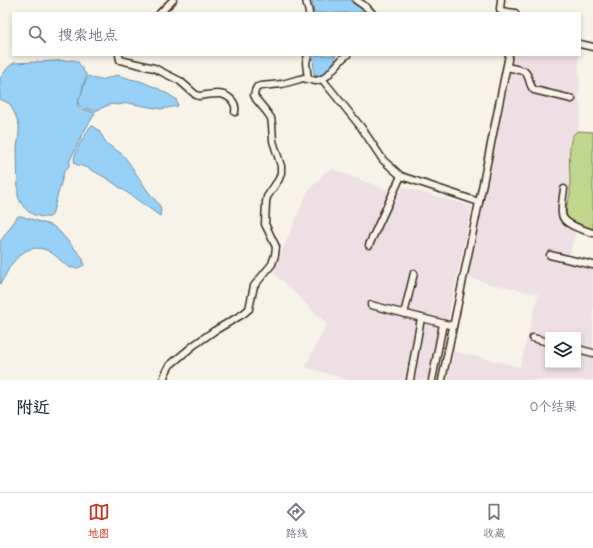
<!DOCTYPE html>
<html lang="zh">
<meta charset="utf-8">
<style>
:root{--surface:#fff;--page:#f2f2f3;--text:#1f2937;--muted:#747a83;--line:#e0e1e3;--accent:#c8321e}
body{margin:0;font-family:Mali,"LXGW WenKai TC",sans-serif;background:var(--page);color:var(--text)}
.controls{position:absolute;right:12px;bottom:12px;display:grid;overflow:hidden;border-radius:0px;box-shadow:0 2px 6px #0003}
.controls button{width:36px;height:36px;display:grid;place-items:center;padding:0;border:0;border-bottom:1px solid var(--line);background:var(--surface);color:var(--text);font:20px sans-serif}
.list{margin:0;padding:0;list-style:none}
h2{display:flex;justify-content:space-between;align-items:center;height:52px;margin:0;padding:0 16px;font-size:17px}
h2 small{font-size:13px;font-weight:400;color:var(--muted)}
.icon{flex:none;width:22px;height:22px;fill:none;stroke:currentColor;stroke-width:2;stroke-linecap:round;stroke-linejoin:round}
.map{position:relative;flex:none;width:593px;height:380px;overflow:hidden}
.search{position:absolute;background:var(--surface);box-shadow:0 2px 6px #0003;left:12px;right:12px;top:12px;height:44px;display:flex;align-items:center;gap:10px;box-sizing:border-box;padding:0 14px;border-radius:0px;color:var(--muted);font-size:15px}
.sheet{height:112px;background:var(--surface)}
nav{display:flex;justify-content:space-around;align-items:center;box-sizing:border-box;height:56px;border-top:1px solid var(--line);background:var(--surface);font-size:11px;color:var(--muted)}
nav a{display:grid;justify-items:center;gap:2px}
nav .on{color:var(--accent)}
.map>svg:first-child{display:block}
.built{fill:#eddfe4;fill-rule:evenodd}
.green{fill:#c0d68c;stroke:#7e8055}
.water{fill:#97d1f7;stroke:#728ea0}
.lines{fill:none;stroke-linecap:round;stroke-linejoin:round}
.minor-casing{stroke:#3b2a1e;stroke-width:9}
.minor{stroke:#f7f3e8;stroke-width:6}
</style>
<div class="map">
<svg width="593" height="380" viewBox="0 0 593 380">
<rect width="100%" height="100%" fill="#f7f3e8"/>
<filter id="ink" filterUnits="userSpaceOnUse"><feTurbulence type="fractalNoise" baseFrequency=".025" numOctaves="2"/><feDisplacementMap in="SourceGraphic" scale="8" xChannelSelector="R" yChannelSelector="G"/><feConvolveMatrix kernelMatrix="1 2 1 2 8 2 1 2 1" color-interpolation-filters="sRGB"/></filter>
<g filter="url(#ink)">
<g class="built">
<path d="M 515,55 L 578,55 L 580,84 L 579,100 L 581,108 L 578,131 L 572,136 L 570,147 L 571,176 L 570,195 L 566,210 L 567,216 L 562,223 L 576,229 L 568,263 L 593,269 L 593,380 L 448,380 L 453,351 L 520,367 L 538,294 L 491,284 L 467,277 ZM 548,335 L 578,335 L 578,365 L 548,365 Z"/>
<polygon points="333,169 389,191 398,197 402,187 472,206 435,380 349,380 305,367 327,324 273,272 307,193 325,172"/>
</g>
<path class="green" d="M 578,131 L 593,132 L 593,230 C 585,227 573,225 568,218 C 564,211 569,201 570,194 C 571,177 567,152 572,137 C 573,134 575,133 578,131 Z"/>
<g class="water">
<path d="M 312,0 L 350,0 C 355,8 363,5 368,13 L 314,13 Z"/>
<path d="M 313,55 L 336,55 L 334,59 L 336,60 C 331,67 324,79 314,74 Z"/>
<path d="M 74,60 L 78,62 L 87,76 L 83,84 L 82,93 L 78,101 L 77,104 L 79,108 L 95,113 L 82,135 L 70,160 L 69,166 L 64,172 L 52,215 L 50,217 C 34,218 23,211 18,196 L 17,148 L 19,134 L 19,125 L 15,114 L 10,104 L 0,99 L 0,78 C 5,73 7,66 14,63 Z"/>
<path d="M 116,75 L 121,76 L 130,79 L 140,81 L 159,89 L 176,99 L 178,106 L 161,109 L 128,103 L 118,105 L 111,104 L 95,111 L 81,107 L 79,105 L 78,102 L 82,92 L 85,82 L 89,76 C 97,82 108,79 116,75 Z"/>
<path d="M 93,126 L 99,131 L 107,144 L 122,154 L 127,160 L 147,190 L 157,202 L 161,208 L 160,216 L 108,179 L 88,168 L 75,164 C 71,154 85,136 90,127 Z"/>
<path d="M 18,216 L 21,216 L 53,226 L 59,231 L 82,257 L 83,259 L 84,265 C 80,267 77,269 73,268 C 68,268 64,263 60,260 C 57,257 54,254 50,252 C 38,245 26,248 17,258 C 9,265 6,276 0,284 L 0,242 Z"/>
</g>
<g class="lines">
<g class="minor-casing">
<g id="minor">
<polyline points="306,0 309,13"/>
<polyline points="356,0 366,7 372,13"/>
<polyline points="501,0 500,9 501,11 515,13"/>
<polyline points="160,13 173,0"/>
<polyline points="580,44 593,47"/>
<path d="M 119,55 L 120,60 L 154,68 L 180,81 L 196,95 L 199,96 C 205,95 212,94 218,94 C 228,94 237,102 235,112"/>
<polyline points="308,55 306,63 308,79"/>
<path d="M 507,67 L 524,71 C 531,77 528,85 534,90 L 572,99"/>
<polyline points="322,79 361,127 383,160 401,176 479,202"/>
<path d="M 564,189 C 563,197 561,206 562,214 C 563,225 584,230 593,233"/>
<polyline points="369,245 401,176"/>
<polyline points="550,255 593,265"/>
<polyline points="371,305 453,326"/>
<polyline points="404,314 414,273"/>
<polyline points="533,338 548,342"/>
<polyline points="578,349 593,353"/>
<polyline points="163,380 166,372 170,365 194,345 214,331 243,314 249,309 254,286 272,264 275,255 276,247 265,224 266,202 267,197 279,179 281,173 281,166 273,141 272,125 271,118 266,111 256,99 254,95 255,91 257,87 261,86 282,84 300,79 303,78 316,81 322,79 327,76 343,58 347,55"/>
<polyline points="410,380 421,318"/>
<polyline points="432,380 443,324"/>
<polyline points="442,380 482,188 509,55"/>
</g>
</g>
<use href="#minor" class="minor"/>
</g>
</g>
</svg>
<div class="controls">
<button><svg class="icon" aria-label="layers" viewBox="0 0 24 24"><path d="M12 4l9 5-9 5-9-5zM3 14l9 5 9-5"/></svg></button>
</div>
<div class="search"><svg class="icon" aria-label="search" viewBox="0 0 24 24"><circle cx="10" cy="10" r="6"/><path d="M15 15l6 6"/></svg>搜索地点</div>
</div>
<section class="sheet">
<h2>附近<small>0个结果</small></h2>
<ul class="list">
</ul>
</section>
<nav>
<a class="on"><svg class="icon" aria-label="map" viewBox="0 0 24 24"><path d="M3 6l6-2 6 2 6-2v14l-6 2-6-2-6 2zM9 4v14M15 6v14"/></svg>地图</a>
<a><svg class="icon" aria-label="directions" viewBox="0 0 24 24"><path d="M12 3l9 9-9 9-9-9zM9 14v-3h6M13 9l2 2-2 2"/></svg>路线</a>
<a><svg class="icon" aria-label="saved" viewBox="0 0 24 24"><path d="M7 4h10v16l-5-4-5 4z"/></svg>收藏</a>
</nav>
